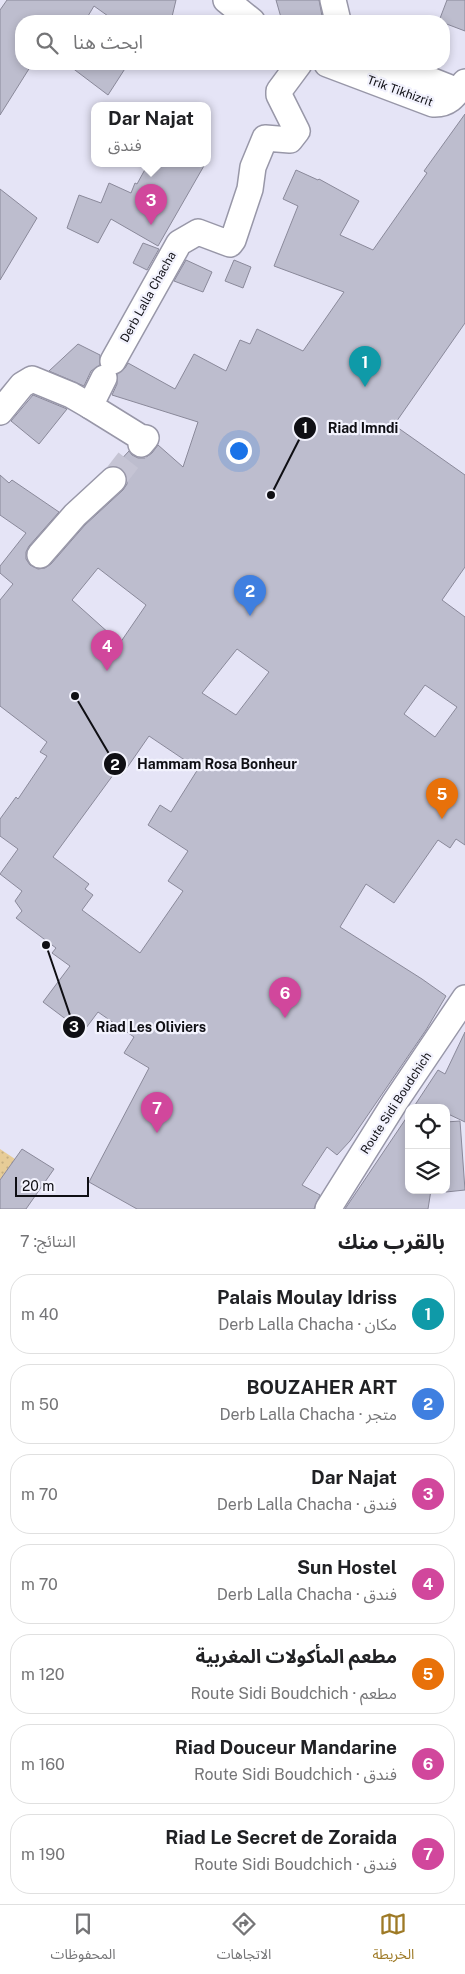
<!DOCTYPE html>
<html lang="ar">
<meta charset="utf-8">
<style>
:root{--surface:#fff;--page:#f6f6f6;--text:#202124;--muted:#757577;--line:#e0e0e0;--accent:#9e7a26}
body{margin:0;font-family:"Public Sans","Noto Sans Arabic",sans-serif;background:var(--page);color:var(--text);direction:rtl}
.controls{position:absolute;right:15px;bottom:15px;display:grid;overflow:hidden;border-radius:10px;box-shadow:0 2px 8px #0003}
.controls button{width:45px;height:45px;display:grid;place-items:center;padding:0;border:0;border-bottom:1px solid var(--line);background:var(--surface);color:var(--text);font:25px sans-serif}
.scale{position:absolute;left:15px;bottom:12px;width:74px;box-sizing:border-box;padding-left:5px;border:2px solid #0f0f14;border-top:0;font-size:14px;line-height:18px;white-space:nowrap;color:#0f0f14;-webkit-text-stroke:4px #f2f2fd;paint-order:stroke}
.you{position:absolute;left:238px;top:450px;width:18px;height:18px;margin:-12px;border:4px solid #fff;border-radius:50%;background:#1a73e8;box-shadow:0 0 0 8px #1a73e833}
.badge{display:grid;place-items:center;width:32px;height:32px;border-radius:50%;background:var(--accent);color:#fff;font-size:16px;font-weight:700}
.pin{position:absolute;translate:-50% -41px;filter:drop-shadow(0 1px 2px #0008)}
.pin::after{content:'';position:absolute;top:26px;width:18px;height:15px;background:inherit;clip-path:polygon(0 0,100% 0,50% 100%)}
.popup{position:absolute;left:91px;top:102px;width:120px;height:65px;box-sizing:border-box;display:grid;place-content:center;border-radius:10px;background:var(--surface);filter:drop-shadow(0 1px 4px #0005);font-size:16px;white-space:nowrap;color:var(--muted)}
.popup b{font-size:19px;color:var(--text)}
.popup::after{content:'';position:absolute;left:50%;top:100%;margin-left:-10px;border:10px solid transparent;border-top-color:var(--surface)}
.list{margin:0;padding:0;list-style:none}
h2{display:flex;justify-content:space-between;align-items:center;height:65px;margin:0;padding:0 20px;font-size:21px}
h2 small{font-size:16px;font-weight:400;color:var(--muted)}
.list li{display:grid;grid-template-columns:32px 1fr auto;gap:15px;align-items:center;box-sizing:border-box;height:80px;margin:0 10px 10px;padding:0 10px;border:1px solid var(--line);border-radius:20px}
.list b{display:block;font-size:19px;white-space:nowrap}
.list p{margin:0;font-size:16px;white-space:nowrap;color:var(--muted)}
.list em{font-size:16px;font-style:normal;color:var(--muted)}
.icon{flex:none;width:28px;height:28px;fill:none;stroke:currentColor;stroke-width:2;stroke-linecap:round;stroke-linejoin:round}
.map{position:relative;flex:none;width:465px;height:1209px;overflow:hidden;direction:ltr}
.search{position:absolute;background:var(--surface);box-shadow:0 2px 8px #0003;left:15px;right:15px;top:15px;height:55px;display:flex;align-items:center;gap:12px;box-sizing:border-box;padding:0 18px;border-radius:20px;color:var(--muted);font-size:19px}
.sheet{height:695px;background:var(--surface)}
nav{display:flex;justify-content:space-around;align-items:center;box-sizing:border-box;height:70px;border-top:1px solid var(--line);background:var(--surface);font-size:14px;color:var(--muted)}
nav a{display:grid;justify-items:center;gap:2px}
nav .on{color:var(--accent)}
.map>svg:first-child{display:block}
.park{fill:url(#park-dots)}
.building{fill:#bdbdce;stroke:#8a899a;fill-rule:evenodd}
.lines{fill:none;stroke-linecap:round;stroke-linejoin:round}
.street-tunnel{stroke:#c5c4d4;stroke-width:25;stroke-dasharray:25 12;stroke-linecap:butt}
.street-casing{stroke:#9897a8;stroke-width:28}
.street{stroke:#fff;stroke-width:25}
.labels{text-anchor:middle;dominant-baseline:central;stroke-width:4.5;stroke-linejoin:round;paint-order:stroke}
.street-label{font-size:12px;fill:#0f0f14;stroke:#f2f2fd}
.leader{fill:none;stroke:#0f0f14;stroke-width:2}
.callout-dot{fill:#0f0f14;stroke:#f2f2fd;stroke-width:2}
.mark-label{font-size:15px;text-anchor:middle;font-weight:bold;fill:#fff}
.callout-label{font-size:14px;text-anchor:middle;font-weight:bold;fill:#0f0f14;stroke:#f2f2fd;stroke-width:4.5;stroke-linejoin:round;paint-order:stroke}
</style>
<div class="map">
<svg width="465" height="1209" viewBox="0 0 465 1209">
<defs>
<pattern id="park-dots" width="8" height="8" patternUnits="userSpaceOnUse" patternTransform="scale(1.25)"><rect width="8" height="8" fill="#e7cc97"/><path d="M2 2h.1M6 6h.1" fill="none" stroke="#c5ae81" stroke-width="1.8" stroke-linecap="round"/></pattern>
</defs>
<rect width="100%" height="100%" fill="#e5e4f6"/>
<polygon class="park" points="0,1149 15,1159 0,1180"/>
<g class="building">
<polygon points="7,0 176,0 171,21 115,21 94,6 85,21 21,21 21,64 32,64 0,115 0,10"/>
<polygon points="276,0 319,0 322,16 304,21 282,21"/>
<polygon points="447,0 465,0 465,31 444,23 444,21 439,21"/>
<polygon points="67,64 128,64 108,95"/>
<path d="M 465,114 L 465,323 L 394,425 L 465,475 L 465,567 L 442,600 L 465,617 L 465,845 L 456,839 L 450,848 L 438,840 L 394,903 L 366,884 L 340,927 L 422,979 L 446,996 L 426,1030 L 350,1141 L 337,1155 L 327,1147 L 302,1185 L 320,1195 L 314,1209 L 137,1209 L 89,1182 L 149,1068 L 124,1053 L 134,1037 L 98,1012 L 83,1032 L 43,1002 L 70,966 L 52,953 L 56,948 L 16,918 L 22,911 L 15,901 L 22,891 L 0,874 L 18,849 L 0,836 L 0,819 L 16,797 L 18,799 L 47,756 L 40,752 L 47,742 L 0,706 L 0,600 L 13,584 L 0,573 L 0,566 L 26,533 L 0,515 L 0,475 L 9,483 L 12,480 L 59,512 L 29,546 L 26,552 L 26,559 L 30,565 L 38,569 L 45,568 L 51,564 L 85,525 L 123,490 L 127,484 L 127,476 L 123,470 L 115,466 L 129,451 L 132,455 L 138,458 L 145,458 L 152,453 L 158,445 L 183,467 L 198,422 L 112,395 L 117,384 L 117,374 L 125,368 L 128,363 L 175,389 L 194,354 L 226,371 L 240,340 L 250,344 L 257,329 L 303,351 L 344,292 L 274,266 L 298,206 L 283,199 L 296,170 L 318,180 L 319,179 L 359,201 L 340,235 L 373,250 L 427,173 L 424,171 ZM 98,568 L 146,605 L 120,643 L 72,600 ZM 237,649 L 269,672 L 236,715 L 202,693 ZM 425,685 L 457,707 L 435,737 L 404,714 ZM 149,736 L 198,769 L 171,812 L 160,805 L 148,825 L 188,851 L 168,881 L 183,891 L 140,953 L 82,910 L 93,895 L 85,889 L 89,884 L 53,857 L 116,771 L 122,775 Z"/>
<polygon points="148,164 205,164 158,246 111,219 98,243 67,228 79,195 101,203 109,183 131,193 135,183 137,184"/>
<polygon points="0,189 37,218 0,280"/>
<polygon points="143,243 159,249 147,270 133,263"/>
<polygon points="186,260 212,272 203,292 174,281"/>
<polygon points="234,260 251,267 243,288 225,281"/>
<polygon points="78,344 100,355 100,365 91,371 84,386 49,371"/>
<polygon points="33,395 67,409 39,444 11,421"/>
<polygon points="465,1032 465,1122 446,1113 446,1108 413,1108 438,1070 445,1074"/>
<polygon points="409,1114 409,1190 431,1190 428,1209 345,1209"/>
<polygon points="460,1121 465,1190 446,1192 446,1122"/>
<polygon points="22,1149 54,1169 26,1209 0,1209 0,1180"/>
</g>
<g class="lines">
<polyline class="street-tunnel" points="113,480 141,444"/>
<g class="street-casing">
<g id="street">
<polyline points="226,0 252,21"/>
<polyline points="333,0 338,21"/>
<path d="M 327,64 L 433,104 C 450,105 456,94 465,82"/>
<polyline points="390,64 458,91"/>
<polyline points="113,361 179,243 198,232 230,244 233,240 250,189 253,167 265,138 290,140 297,131 279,95 279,91 299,64"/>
<polyline points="90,406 140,437 146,438 141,444"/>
<polyline points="0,412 22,385 32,379 71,395 90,406 104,378"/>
<polyline points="40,555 75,515 113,480"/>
<polyline points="328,1209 395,1102 465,998"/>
</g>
</g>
<use href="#street" class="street"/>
</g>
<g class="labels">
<g class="street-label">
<text transform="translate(400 91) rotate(20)">Trik Tikhizrit</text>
<text transform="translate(148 297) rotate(-61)">Derb Lalla Chacha</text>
<text transform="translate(396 1103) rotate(-57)">Route Sidi Boudchich</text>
</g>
</g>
<path class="leader" d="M271 495L305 428M75 696L115 764M46 945L74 1027"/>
<g class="callout-dot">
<circle cx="271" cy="495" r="5"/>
<circle cx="75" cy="696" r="5"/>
<circle cx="46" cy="945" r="5"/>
<circle cx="305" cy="428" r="12"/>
<circle cx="115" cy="764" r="12"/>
<circle cx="74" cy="1027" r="12"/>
</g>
<g class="mark-label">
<text x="305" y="433">1</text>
<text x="115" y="770">2</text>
<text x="74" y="1032">3</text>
</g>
<g class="callout-label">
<text x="363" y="433">Riad Imndi</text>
<text x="217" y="769">Hammam Rosa Bonheur</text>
<text x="151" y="1032">Riad Les Oliviers</text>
</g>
</svg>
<div class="controls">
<button><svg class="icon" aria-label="locate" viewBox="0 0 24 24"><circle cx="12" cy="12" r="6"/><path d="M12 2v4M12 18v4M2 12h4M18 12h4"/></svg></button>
<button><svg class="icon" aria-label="layers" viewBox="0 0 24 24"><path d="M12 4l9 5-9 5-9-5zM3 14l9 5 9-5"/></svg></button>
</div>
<div class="scale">20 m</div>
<div class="you"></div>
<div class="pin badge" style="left:365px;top:387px;background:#0f9aa8">1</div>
<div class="pin badge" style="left:250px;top:616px;background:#3f7fe0">2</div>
<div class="pin badge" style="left:151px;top:225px;background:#d1479c">3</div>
<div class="popup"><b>Dar Najat</b>فندق</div>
<div class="pin badge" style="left:107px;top:671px;background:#d1479c">4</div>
<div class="pin badge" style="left:442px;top:819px;background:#e8710a">5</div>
<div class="pin badge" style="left:285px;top:1018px;background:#d1479c">6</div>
<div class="pin badge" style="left:157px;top:1133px;background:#d1479c">7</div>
<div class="search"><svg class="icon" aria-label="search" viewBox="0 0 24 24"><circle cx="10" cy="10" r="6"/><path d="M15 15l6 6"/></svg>ابحث هنا</div>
</div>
<section class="sheet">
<h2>بالقرب منك<small>النتائج: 7</small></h2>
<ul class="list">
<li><span class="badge" style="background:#0f9aa8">1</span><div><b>Palais Moulay Idriss</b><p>مكان · Derb Lalla Chacha</p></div><em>40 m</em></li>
<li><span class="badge" style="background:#3f7fe0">2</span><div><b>BOUZAHER ART</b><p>متجر · Derb Lalla Chacha</p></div><em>50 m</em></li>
<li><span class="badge" style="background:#d1479c">3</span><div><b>Dar Najat</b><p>فندق · Derb Lalla Chacha</p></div><em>70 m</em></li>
<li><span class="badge" style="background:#d1479c">4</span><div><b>Sun Hostel</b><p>فندق · Derb Lalla Chacha</p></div><em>70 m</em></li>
<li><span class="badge" style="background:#e8710a">5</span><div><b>مطعم المأكولات المغربية</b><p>مطعم · Route Sidi Boudchich</p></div><em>120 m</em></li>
<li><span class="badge" style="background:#d1479c">6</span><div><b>Riad Douceur Mandarine</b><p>فندق · Route Sidi Boudchich</p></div><em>160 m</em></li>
<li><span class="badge" style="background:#d1479c">7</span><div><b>Riad Le Secret de Zoraida</b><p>فندق · Route Sidi Boudchich</p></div><em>190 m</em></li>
</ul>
</section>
<nav>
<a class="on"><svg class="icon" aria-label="map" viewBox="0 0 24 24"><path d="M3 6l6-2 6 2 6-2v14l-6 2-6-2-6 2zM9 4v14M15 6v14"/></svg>الخريطة</a>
<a><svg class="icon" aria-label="directions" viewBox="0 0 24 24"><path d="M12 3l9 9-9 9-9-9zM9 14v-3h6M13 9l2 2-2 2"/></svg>الاتجاهات</a>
<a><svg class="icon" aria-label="saved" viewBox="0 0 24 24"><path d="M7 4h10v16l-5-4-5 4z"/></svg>المحفوظات</a>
</nav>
